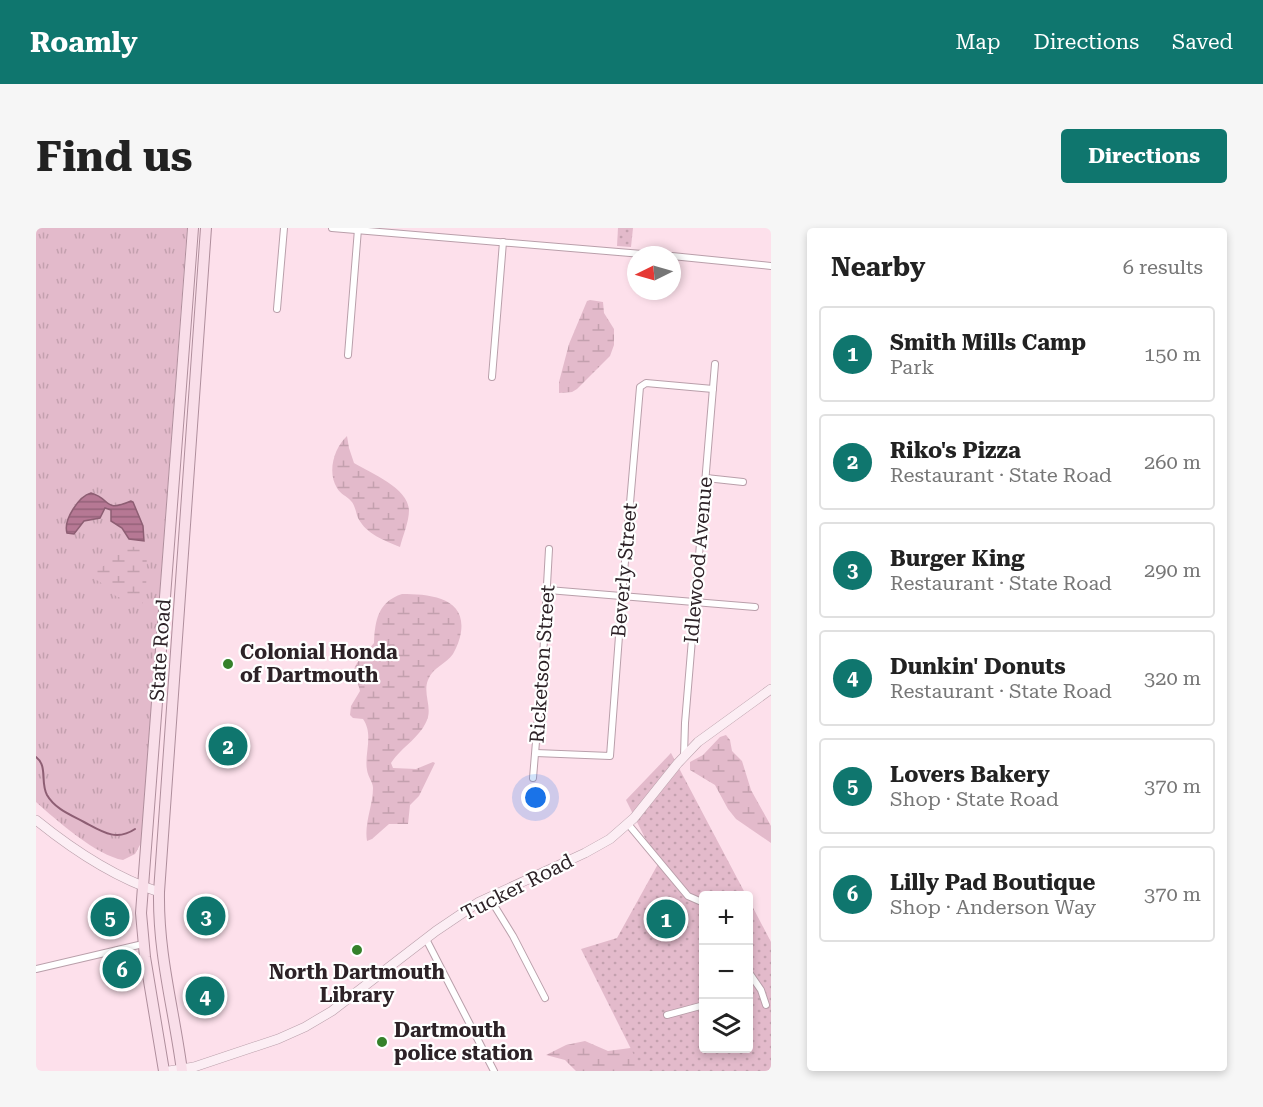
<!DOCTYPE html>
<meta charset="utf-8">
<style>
:root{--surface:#fff;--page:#f6f6f6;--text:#222;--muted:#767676;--line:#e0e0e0;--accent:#0f766e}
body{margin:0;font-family:"Roboto Serif",serif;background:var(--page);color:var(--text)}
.controls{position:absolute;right:18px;bottom:18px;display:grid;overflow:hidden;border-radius:6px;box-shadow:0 3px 9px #0003}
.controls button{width:54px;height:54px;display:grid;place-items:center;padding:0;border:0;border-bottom:2px solid var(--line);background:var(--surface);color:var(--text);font:30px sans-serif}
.compass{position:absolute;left:591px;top:18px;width:54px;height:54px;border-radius:50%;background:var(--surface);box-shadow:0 3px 9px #0003;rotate:265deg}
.you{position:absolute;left:500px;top:570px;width:21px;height:21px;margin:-15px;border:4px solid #fff;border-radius:50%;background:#1a73e8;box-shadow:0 0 0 9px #1a73e833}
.badge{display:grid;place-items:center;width:39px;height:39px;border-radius:50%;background:var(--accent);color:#fff;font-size:20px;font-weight:700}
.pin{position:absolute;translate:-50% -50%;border:3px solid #fff;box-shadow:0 2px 6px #0006}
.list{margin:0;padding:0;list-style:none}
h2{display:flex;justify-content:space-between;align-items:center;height:78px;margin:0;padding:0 24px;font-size:26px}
h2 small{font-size:20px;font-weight:400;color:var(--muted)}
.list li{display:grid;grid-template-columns:39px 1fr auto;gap:18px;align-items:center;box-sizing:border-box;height:96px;margin:0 12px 12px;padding:0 12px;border:2px solid var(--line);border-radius:6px}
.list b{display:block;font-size:22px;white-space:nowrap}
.list p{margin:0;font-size:20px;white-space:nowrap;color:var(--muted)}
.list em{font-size:20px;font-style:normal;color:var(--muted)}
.icon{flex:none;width:33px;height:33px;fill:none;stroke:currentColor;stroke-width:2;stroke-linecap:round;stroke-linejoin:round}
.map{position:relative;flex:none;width:735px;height:843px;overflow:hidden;border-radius:6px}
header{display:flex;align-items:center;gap:36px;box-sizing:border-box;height:84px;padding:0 30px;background:var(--accent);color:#fff}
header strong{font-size:28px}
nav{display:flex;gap:33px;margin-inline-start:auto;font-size:21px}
.intro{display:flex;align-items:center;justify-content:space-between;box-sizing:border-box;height:144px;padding:0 36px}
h1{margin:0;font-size:42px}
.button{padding:15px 27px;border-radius:6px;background:var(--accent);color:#fff;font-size:21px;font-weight:700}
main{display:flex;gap:36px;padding:0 36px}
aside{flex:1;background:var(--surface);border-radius:6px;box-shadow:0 3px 9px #0003}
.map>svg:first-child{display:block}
.grass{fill:url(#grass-tufts)}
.wetland{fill:url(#wetland-marsh)}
.park{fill:url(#park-dots)}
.water{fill:url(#water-rules);stroke:#8d5e73;stroke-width:1.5}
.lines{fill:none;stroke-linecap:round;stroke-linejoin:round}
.stream{stroke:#8d5e73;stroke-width:2}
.street-casing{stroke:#b99faa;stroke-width:8}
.secondary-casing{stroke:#b99faa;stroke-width:10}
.primary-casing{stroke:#af8e9c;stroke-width:12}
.street{stroke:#fff;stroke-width:6}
.secondary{stroke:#fceef4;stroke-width:9}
.primary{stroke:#f9dee9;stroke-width:10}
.poi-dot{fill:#35812a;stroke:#fff;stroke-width:2}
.labels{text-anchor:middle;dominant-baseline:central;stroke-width:4.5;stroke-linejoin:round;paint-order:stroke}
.street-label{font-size:20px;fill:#2d2227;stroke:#fff}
.poi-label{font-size:20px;font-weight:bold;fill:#2d2227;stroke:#fff;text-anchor:start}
</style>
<header>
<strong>Roamly</strong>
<nav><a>Map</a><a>Directions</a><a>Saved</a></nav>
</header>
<div class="intro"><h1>Find us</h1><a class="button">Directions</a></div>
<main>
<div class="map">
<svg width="735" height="843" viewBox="0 0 735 843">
<defs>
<pattern id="grass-tufts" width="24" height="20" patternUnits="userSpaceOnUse" patternTransform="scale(1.5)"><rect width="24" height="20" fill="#e3bacb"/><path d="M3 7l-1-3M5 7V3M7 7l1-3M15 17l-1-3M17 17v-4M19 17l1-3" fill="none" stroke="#c3a0ae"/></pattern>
<pattern id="wetland-marsh" width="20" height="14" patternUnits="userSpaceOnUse" patternTransform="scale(1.5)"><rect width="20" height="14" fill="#e3bacb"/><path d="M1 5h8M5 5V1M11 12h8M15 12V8" fill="none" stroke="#c3a0ae"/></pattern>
<pattern id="park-dots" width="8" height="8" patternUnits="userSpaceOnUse" patternTransform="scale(1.5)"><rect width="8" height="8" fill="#e3bacb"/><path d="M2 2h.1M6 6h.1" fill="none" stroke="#c3a0ae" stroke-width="1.8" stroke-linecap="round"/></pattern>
<pattern id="water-rules" width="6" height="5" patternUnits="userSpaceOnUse" patternTransform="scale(1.5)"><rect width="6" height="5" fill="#b67894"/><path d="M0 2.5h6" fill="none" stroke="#946279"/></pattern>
</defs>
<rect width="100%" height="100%" fill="#fde0eb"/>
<path class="grass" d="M 0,0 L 151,0 L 105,615 L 99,626 L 87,632 C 61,628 20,592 0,574 Z"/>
<g class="wetland">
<polygon points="554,72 567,74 568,85 578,101 578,117 574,128 541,161 536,164 523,165 523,154 533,116 551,73"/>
<path d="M 311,208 L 313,220 L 318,235 C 335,245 372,260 373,282 C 373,294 367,307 364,319 C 348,312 331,307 322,290 C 320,285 319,277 315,273 C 311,268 304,266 301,260 C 291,244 298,220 311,208 Z"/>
<path d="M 88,318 L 111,320 L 110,365 L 106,377 L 81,369 L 64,354 L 55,349 C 59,341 68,339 74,333 C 79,327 81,323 88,318 Z"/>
<path d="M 366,366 C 393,366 430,369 425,404 C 424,411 421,419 417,426 C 410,436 397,439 392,452 C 387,464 395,477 392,489 C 386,509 366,518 355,535 L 357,540 L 380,541 L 397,534 L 399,535 L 383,568 L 374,577 L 372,596 L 353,596 L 336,611 L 331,613 C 328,595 337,578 337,560 C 337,554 332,549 331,542 C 328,525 338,507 327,491 L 317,490 L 314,487 L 315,478 L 324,463 L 318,441 L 321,435 L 338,415 C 339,392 342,374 366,366 Z"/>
<polygon points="690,507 694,512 696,523 706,533 715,562 735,598 735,615 700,591 692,581 679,557 654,542 654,534 667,527 684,509"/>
<polygon points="549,813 572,823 602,819 625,843 540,843 529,832 510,827 530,817"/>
</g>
<g class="park">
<polygon points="582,0 597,0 595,19 581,18"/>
<polygon points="635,525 710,667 668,668 668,820 712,820 713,672 735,714 735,843 606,843 545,721 581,710 622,636 590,572"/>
</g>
<path class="water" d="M 55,265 C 76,271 67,285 95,273 L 97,274 L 107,298 L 108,313 L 93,311 L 86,300 L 75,293 L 75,282 L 69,280 L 64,290 L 48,293 L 38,306 L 31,305 C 27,292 43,268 55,265 Z"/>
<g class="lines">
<path class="stream" d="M 0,529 C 12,538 4,554 11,567 C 19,581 35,587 48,594 C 65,603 80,614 99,601"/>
<g class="street-casing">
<g id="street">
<polyline points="296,0 618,27"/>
<polyline points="636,28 735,38"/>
<polyline points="241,81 248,0"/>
<polyline points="312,127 322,1"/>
<polyline points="456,149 467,14"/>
<polyline points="670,250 707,254"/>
<polyline points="512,362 719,379"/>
<polyline points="500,525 574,528 586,368 604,159 610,155 677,161"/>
<polyline points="648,528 649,495 679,136"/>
<polyline points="497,550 507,429 513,321"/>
<polyline points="592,596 652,668 668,675"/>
<polyline points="453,669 477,708 509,770"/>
<polyline points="390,711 458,843"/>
<polyline points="712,730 712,735"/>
<polyline points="0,741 107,716"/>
<polyline points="712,743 725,762 730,777"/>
<polyline points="631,787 668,777"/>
</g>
</g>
<g class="secondary-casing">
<g id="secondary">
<path d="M 0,592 C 37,622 77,649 123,664"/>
<polyline points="133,843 158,839 242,811 269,799 296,783 400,703 443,674 549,625 574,611 598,590 642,535 662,514 735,461"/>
</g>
</g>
<g class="primary-casing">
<g id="primary">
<polyline points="128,843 109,729 105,685 157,0"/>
<path d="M 146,843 C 138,781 122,728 123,664 L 170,0"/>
</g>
</g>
<use href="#street" class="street"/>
<use href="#secondary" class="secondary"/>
<use href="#primary" class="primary"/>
</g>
<g class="poi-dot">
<circle cx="192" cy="436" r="6"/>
<circle cx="321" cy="722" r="6"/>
<circle cx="346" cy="814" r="6"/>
</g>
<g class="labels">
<g class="street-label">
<text transform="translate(662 332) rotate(-85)">Idlewood Avenue</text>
<text transform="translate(588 342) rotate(-85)">Beverly Street</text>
<text transform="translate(124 422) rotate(-86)">State Road</text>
<text transform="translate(506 436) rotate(-86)">Ricketson Street</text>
<text transform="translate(481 659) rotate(-27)">Tucker Road</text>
</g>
<g class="poi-label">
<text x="204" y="424">Colonial Honda<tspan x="204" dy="23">of Dartmouth</tspan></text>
<text x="321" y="744" text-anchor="middle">North Dartmouth<tspan x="321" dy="23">Library</tspan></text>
<text x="358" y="802">Dartmouth<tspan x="358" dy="23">police station</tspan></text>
</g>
</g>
</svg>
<div class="controls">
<button>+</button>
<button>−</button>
<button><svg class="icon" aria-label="layers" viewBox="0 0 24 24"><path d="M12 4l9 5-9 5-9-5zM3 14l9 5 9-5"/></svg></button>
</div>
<svg class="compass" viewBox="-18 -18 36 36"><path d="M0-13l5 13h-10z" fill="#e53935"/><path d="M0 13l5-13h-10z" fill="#767676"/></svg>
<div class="you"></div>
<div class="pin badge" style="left:630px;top:691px">1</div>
<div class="pin badge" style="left:192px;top:518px">2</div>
<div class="pin badge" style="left:170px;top:688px">3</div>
<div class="pin badge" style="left:169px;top:768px">4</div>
<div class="pin badge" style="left:74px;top:689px">5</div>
<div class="pin badge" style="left:86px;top:741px">6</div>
</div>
<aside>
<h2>Nearby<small>6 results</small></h2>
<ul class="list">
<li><span class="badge">1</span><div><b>Smith Mills Camp</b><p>Park</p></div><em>150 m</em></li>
<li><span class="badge">2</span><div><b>Riko's Pizza</b><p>Restaurant · State Road</p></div><em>260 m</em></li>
<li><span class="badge">3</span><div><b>Burger King</b><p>Restaurant · State Road</p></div><em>290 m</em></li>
<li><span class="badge">4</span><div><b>Dunkin' Donuts</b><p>Restaurant · State Road</p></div><em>320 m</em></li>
<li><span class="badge">5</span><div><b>Lovers Bakery</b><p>Shop · State Road</p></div><em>370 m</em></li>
<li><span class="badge">6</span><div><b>Lilly Pad Boutique</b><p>Shop · Anderson Way</p></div><em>370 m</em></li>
</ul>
</aside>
</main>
